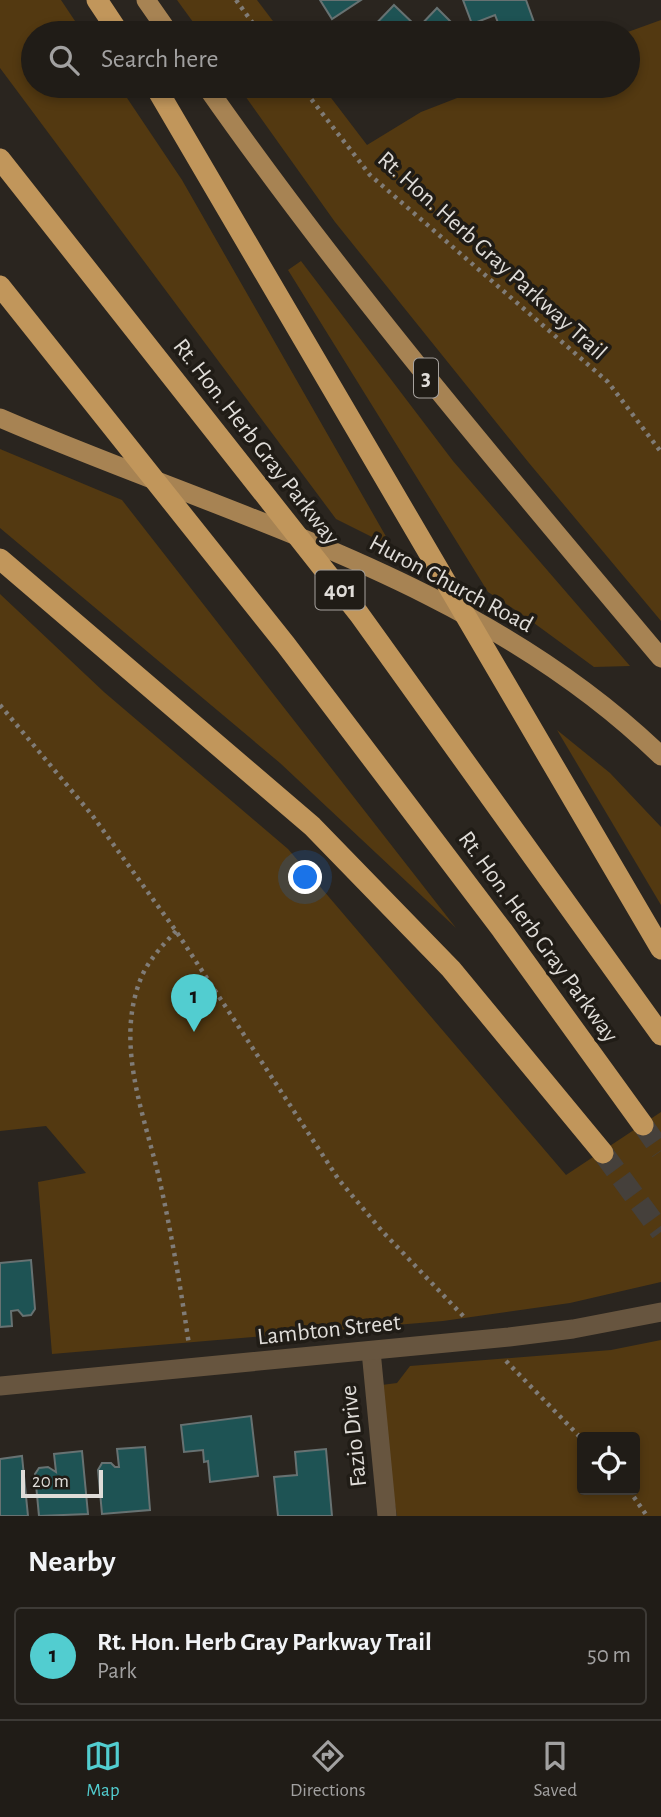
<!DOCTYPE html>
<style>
:root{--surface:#201c17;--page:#282520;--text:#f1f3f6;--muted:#a2a1a1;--line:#3d3a36;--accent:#52cdd0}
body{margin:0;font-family:"Alegreya Sans",sans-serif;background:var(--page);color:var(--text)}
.controls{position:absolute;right:21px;bottom:21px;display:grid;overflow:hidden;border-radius:7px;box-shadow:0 4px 10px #0003}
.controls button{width:63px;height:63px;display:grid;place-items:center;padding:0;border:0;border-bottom:2px solid var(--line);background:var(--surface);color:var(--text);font:35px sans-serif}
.scale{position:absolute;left:21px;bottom:18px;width:82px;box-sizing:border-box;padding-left:7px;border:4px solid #dfdcd8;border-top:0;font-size:19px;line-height:24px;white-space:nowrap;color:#dfdcd8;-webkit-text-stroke:5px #201c16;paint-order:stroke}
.you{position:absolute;left:306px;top:878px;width:24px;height:24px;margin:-18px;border:5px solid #fff;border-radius:50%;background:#1a73e8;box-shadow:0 0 0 10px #1a73e833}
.badge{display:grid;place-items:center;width:46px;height:46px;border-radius:50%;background:var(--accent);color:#111;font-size:23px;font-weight:700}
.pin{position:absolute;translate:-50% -58px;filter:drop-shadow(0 2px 4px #0008)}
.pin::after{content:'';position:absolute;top:37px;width:24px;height:21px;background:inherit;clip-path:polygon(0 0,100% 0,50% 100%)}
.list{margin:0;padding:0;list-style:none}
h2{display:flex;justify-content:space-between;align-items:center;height:91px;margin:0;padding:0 28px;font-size:30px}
h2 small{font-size:23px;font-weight:400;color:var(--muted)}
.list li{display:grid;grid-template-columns:46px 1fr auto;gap:21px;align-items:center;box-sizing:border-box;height:98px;margin:0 14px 14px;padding:0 14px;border:2px solid var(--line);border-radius:7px}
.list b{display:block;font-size:26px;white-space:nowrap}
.list p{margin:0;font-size:23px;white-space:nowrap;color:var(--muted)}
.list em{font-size:23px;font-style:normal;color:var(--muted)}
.icon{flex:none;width:38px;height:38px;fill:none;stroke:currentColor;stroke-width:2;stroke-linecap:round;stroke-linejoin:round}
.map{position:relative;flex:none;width:661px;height:1516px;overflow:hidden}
.search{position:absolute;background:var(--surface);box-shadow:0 4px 10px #0003;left:21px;right:21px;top:21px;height:77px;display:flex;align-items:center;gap:18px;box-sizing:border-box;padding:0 24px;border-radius:38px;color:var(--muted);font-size:26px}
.sheet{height:203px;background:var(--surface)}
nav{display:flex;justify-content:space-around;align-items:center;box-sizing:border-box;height:98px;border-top:2px solid var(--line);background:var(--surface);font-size:19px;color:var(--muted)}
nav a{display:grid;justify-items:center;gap:4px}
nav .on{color:var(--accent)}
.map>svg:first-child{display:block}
.green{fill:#533911;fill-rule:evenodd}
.building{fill:#1e5354;stroke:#677272;stroke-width:2}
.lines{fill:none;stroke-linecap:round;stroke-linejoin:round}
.motorway-tunnel{stroke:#45403b;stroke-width:21;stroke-dasharray:21 10;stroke-linecap:butt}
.path{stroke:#807c77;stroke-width:4.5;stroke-dasharray:3.5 5;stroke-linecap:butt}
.minor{stroke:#67553f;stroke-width:19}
.primary{stroke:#a78353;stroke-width:19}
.motorway{stroke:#c1965b;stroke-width:21}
.labels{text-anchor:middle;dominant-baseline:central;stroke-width:7;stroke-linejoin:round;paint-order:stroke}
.shield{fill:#201c16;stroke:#a6a29e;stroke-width:2}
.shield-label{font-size:23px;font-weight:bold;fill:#dfdcd8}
.street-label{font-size:24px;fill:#dfdcd8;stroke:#201c16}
</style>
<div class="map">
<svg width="661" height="1516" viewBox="0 0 661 1516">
<rect width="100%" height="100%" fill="#2a251f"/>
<g class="green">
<polygon points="0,0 61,0 83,33 33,33 33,86 119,86 182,180 392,547 336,519 0,68"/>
<polygon points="177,0 257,0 282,33 201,33"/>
<polygon points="661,20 661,621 529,463 335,222 238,86 322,86 367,145 421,112 488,86 628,86 628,33 625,33"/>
<polygon points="301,261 453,461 630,666 594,667 523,615 488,592 288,270"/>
<polygon points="0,449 122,500 456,928 280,763 0,528"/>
<polygon points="0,594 104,692 288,849 566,1175 661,1112 661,1282 570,1303 443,1321 52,1354 38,1182 86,1173 46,1126 0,1131"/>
<polygon points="557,730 610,773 661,827 661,905"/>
<path d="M 661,1340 L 661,1516 L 397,1516 L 374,1386 L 397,1383 L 410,1366 L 611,1350 ZM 582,1437 L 635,1437 L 635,1490 L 582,1490 Z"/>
</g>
<g class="building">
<polygon points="320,0 361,0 332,19"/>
<polygon points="463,0 526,0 535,25 515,33 502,33 495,15 472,24"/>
<polygon points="394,5 418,28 437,8 459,30 456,33 367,33"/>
<polygon points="31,1260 35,1309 31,1315 23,1316 18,1310 11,1311 12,1326 0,1327 0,1263"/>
<polygon points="251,1416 258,1476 210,1482 208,1461 204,1462 203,1450 184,1452 181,1425"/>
<polygon points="145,1447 150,1510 102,1514 98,1470 102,1463 111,1463 115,1467 119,1467 117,1449"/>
<polygon points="326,1449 332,1516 278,1516 274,1477 297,1475 295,1452"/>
<polygon points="82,1451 88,1514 39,1516 35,1474 39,1468 48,1467 56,1472 54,1454"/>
<polygon points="22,1456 28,1516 0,1516 0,1459"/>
</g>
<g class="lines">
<g class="motorway-tunnel">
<polyline points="643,1125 661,1151"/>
<polyline points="603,1153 661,1232"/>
</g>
<g class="path">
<polyline points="236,0 260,33"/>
<polyline points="301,86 370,175 608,382 661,452"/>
<polyline points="0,705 92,815 176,931 339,1180 382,1231 466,1319"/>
<path d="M 176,931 C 163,945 149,959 141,978 C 114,1045 145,1116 160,1182 C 172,1236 181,1290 189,1345"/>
<polyline points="506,1361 582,1439"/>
<polyline points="629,1490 647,1516"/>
</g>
<g class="minor">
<polyline points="371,1351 387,1516"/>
<polyline points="0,1386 509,1337 573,1329 661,1312"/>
</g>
<g class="primary">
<polyline points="146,0 169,33"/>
<path d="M 206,86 C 346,286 504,471 661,658"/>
<path d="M 0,418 C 226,516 479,579 661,756"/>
</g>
<g class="motorway">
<polyline points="97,0 119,33"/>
<polyline points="155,86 661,949"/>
<polyline points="0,159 359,614 661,1035"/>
<polyline points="0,286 286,645 502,930 643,1125"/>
<polyline points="0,559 312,826 451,969 603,1153"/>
</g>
</g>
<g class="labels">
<g class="shield">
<rect x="414" y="358.5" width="24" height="39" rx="5"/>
<rect x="315.5" y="570.5" width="49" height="39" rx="5"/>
</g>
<g class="shield-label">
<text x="426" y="378">3</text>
<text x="340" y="590">401</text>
</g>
<g class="street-label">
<text transform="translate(492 256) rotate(42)">Rt. Hon. Herb Gray Parkway Trail</text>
<text transform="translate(256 442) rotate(52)">Rt. Hon. Herb Gray Parkway</text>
<text transform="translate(451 584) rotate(28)">Huron Church Road</text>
<text transform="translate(538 937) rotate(54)">Rt. Hon. Herb Gray Parkway</text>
<text transform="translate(329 1330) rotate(-6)">Lambton Street</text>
<text transform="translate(354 1436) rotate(-96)">Fazio Drive</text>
</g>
</g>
</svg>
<div class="controls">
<button><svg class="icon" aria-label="locate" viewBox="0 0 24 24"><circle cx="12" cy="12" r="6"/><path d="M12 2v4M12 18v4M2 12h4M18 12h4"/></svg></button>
</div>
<div class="scale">20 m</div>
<div class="you"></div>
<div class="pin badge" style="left:194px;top:1032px">1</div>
<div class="search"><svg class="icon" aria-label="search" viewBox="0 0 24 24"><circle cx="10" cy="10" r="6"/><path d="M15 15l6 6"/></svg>Search here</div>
</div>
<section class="sheet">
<h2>Nearby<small></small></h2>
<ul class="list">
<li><span class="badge">1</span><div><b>Rt. Hon. Herb Gray Parkway Trail</b><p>Park</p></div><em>50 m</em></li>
</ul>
</section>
<nav>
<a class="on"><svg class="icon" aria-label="map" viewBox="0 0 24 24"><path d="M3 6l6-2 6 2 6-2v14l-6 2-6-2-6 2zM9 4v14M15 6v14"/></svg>Map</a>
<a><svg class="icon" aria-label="directions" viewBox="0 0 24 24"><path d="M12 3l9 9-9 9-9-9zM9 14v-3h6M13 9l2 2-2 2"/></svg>Directions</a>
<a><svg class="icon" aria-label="saved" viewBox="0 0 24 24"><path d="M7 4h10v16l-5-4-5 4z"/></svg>Saved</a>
</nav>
